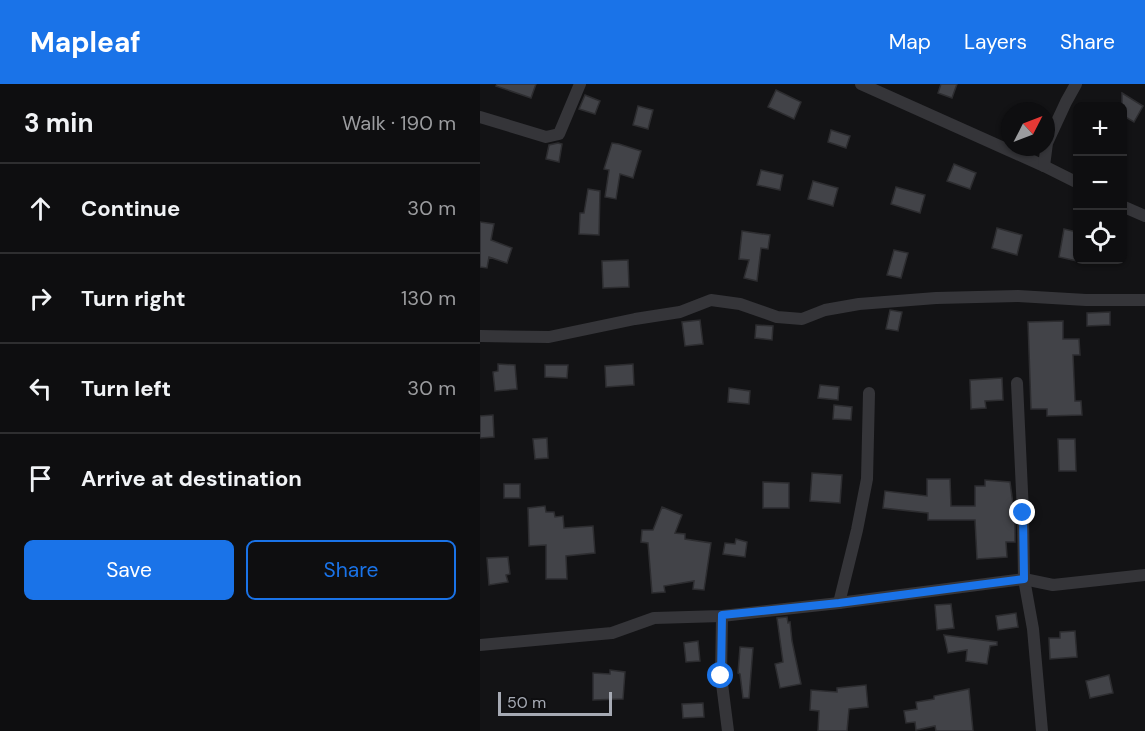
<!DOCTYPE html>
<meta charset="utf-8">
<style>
:root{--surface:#0e0e10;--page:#171719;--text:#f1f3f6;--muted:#9b9c9f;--line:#2e2e30;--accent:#1a73e8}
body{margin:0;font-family:"DM Sans",sans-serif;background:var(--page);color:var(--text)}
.controls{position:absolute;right:18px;top:18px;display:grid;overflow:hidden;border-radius:9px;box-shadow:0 2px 4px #0004}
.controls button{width:54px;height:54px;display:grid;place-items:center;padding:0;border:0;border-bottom:2px solid var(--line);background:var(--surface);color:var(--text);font:30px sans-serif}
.compass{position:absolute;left:521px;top:18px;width:54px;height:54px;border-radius:50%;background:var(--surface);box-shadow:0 2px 4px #0004;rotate:48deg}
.scale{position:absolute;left:18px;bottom:15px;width:114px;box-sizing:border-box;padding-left:6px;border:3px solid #a6aab4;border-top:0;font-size:16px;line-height:21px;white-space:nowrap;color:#a6aab4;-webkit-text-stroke:4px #0e0e10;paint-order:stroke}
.stop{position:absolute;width:18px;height:18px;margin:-14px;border:4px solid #1a73e8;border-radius:50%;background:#fff}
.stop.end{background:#1a73e8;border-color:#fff;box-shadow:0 2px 6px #0008}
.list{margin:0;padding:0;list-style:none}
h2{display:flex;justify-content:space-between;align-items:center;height:78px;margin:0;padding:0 24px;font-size:26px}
h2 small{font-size:20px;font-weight:400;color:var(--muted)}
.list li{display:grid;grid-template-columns:39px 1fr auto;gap:18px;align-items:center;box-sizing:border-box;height:90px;padding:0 24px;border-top:2px solid var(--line)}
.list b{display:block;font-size:22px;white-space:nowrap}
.list em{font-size:20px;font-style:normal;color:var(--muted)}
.actions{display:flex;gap:12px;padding:18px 24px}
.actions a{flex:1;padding:14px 0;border:2px solid var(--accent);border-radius:9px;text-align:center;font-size:21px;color:var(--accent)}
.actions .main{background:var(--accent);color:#fff}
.icon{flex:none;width:33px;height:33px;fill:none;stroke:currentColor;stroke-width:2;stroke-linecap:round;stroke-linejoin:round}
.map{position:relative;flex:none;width:665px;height:647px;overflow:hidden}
header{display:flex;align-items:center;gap:36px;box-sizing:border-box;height:84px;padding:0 30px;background:var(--accent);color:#fff}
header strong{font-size:28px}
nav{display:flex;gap:33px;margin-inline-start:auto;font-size:21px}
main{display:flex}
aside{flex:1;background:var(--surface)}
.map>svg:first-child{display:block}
.building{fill:#424348;stroke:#2d2d30;stroke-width:1.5}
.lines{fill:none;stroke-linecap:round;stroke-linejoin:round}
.minor{stroke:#353539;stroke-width:12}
.route{stroke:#1a73e8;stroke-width:8}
</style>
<header>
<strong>Mapleaf</strong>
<nav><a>Map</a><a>Layers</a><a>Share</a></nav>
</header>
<main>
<aside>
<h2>3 min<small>Walk · 190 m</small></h2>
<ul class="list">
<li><svg class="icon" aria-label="ahead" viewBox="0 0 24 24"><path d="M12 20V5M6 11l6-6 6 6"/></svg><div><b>Continue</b></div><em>30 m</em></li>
<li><svg class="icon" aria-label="right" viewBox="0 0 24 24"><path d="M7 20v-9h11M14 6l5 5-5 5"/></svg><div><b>Turn right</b></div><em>130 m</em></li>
<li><svg class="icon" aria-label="left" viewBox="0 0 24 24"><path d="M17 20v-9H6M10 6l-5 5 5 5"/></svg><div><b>Turn left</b></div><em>30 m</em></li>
<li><svg class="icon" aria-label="arrive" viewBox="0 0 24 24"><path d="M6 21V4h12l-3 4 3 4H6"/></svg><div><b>Arrive at destination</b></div></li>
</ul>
<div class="actions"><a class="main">Save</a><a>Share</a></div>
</aside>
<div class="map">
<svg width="665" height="647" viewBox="0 0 665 647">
<rect width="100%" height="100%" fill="#131315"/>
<g class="building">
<polygon points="17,0 56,0 51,14 16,2"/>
<polygon points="461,0 477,0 472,14 458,9"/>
<polygon points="296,6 321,18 314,35 288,23"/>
<polygon points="642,9 663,22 654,38 642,31"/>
<polygon points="105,11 120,17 115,30 99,25"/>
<polygon points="158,22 173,26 168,45 153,41"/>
<polygon points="351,46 370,52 366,64 348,58"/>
<polygon points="78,59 82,60 79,78 66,75 69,61"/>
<polygon points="132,59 139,60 161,67 153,94 140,90 136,115 125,113 129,86 124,85"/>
<polygon points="474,80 496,89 490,105 467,97"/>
<polygon points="281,86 303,91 300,106 277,101"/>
<polygon points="333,97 358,104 353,122 328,115"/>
<polygon points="416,103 445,111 440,129 411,120"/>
<polygon points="108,105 120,107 119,151 99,150 100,129 104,129"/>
<polygon points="0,138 14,140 11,156 32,164 27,179 9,173 7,184 0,183"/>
<polygon points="517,144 542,151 537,171 512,164"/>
<polygon points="584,145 597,148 597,177 579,173"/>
<polygon points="262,147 290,151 288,165 281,164 277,197 264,194 269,176 259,175"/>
<polygon points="414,166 428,169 421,194 407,191"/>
<polygon points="148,176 149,203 123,204 122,177"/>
<polygon points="410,226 422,228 418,247 406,245"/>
<polygon points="630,228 630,241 607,242 607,229"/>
<polygon points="220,236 223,260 205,262 202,238"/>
<polygon points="583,237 583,255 599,255 600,271 593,271 595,317 601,317 602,331 567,332 567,325 551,325 548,238"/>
<polygon points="276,241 293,242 292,256 275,254"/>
<polygon points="18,280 35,281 37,305 15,307 13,288 18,287"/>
<polygon points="153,280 154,301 126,303 125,282"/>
<polygon points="65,281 88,281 87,294 65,293"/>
<polygon points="522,294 523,316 505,317 506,324 491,325 490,296"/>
<polygon points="340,301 359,303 358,316 338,314"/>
<polygon points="249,304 270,307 269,320 248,318"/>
<polygon points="354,321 372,323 371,336 353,335"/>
<polygon points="13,331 14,353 0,354 0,332"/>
<polygon points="67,354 68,374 55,375 53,355"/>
<polygon points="578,355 595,355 596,387 579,387"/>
<polygon points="332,389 362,391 360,419 330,417"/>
<polygon points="447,395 470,395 471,422 495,422 495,402 505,402 505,396 530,398 535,435 535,458 526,458 527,473 497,475 495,436 448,436 448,429 403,424 405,407 447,412"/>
<polygon points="283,398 309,399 309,424 283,424"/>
<rect x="24" y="400" width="16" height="14"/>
<polygon points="65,422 66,428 74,428 75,433 83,432 84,444 113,442 115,469 86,472 87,495 66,495 66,461 49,462 48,424"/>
<polygon points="182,423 202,431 195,449 205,450 205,455 231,459 224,506 213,505 214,497 184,502 185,508 172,509 168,459 161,458 162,446 173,446"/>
<polygon points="256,455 267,458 265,473 243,470 245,459 255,460"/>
<polygon points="28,473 30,490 26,491 28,498 9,501 7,474"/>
<polygon points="471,520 474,544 457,546 455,521"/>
<polygon points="536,529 538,543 518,546 516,532"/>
<polygon points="307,533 308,539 310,538 312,557 321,600 300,604 295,580 303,578 297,534"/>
<polygon points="595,547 597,573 570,575 569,554 580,554 580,548"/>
<polygon points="464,551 517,558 517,561 510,562 507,580 486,577 487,566 468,569"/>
<polygon points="218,557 220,577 206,578 204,559"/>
<polygon points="260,563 273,564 269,614 263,614 260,590 258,589"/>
<polygon points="130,586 145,588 143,615 113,616 113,589 130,590"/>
<polygon points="629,591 633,609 610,614 606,597"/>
<polygon points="386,601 388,623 369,625 367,647 338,647 339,627 330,626 331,606 357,608 357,604"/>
<polygon points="489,605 493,647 456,647 455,642 436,646 435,638 426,639 424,627 437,625 436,618 454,615 454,612"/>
<polygon points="223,619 224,633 203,634 202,620"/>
</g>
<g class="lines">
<g class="minor">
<polyline points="381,0 564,82 598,99"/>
<polyline points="0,33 66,53 79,50 100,0"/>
<polyline points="564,82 567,59 586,18 596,0"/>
<polyline points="642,122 665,132"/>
<polyline points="0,252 69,253 155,235 200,228 231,216 260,220 297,233 322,235 345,226 379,220 456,214 538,212 606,216 665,216"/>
<polyline points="537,299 543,429 544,495 553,545 562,647"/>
<polyline points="359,519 377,446 387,395 389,309"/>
<polyline points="242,532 241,592 248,647"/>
<polyline points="0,561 132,549 174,534 242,532 359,519 544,495 573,501 665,491"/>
</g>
</g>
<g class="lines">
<polyline class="route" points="241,592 242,531 359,519 544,495 543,429"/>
</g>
</svg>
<div class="controls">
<button>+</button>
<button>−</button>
<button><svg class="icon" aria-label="locate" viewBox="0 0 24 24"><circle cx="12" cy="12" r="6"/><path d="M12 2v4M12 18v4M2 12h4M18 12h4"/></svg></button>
</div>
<svg class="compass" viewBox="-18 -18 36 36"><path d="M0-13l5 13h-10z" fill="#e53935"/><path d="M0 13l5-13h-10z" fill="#9b9c9f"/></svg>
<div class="scale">50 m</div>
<div class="stop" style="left:241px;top:592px"></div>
<div class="stop end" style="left:543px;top:429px"></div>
</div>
</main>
